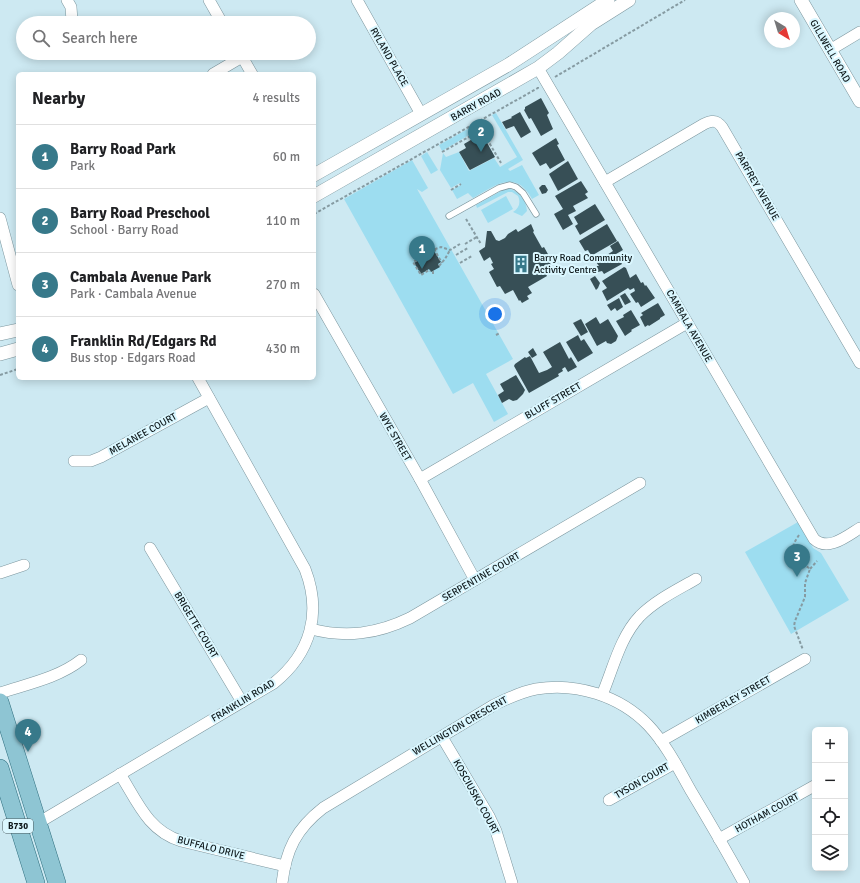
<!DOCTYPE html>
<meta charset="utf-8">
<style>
:root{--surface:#fff;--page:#f6f6f6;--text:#202124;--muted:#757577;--line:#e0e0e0;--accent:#37798a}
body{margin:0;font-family:Signika,sans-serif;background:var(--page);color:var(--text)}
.controls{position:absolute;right:12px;bottom:12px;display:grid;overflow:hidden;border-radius:6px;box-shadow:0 2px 10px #0003}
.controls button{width:36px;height:36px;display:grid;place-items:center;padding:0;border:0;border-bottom:1px solid var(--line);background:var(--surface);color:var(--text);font:20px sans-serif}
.compass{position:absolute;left:764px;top:12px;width:36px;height:36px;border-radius:50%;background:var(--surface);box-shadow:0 2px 10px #0003;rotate:142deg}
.you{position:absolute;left:495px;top:314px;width:14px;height:14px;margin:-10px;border:3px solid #fff;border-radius:50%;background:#1a73e8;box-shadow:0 0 0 6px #1a73e833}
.badge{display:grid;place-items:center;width:26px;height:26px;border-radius:50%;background:var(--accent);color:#fff;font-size:13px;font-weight:700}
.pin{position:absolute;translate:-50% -33px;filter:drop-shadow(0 1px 2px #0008)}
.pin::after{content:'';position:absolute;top:21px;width:14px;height:12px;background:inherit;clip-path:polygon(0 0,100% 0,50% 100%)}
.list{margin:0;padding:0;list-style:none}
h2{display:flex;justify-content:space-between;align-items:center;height:52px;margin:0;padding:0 16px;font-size:17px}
h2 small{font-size:13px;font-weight:400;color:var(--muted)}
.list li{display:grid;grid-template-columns:26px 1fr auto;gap:12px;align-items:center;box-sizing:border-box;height:64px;padding:0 16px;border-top:1px solid var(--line)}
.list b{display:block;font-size:15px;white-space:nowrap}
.list p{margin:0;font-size:13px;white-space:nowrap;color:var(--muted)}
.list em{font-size:13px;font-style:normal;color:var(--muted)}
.icon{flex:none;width:22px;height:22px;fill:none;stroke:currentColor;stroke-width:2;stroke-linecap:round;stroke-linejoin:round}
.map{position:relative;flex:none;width:860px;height:883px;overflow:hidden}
.search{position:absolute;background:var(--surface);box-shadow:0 2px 10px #0003;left:16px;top:16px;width:300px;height:44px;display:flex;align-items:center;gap:10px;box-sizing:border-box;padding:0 14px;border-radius:22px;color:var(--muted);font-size:15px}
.panel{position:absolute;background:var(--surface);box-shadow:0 2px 10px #0003;left:16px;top:72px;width:300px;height:308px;border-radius:6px}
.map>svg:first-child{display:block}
.green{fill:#9dddf0}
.building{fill:#374f56}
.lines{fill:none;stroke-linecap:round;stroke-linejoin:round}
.service-casing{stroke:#7c969e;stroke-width:7}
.minor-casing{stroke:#7c969e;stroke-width:12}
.tertiary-casing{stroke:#7c969e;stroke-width:14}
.primary-casing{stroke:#306f7f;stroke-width:18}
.path{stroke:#869ba2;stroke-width:2;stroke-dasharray:3 2;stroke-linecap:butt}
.service{stroke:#fff;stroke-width:5.5}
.minor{stroke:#fff;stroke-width:11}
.tertiary{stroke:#fff;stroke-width:13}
.primary{stroke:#8ec5d3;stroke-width:17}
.labels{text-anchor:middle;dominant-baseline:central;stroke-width:4;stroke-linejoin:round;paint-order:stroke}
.shield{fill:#daf7ff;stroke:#4b5b5f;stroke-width:1}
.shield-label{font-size:9px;font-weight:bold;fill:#0e181b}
.street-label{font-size:10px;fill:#0e181b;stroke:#daf7ff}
.poi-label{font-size:10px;fill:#0e181b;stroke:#daf7ff;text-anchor:start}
</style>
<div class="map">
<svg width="860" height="883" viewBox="0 0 860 883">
<rect width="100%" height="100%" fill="#cde9f2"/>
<g class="green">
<path d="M 496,113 L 523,160 L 508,169 L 510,171 L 522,165 L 539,195 L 532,199 C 515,168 495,186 473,198 L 468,193 L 457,199 L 452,190 L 461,185 L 460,183 L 451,188 L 440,170 L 443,153 L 446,157 L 459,152 L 469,171 L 494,158 L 500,167 L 517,157 L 492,115 Z"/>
<polygon points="473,126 475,128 478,126 481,131 474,132 442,151 439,145"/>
<polygon points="427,152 438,170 431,174 421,156"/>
<polygon points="412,160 428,188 422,192 417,189 513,359 486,374 508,414 494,422 473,383 453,394 344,199"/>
<path d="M 510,189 C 520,192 526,200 527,211 L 522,216 L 513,212 C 519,208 521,203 518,196 L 512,192 L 508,192 L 477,208 L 476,205 L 503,190 Z"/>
<polygon points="506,196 513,209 488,223 481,210"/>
<polygon points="798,522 813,548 821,553 849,600 791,634 745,552"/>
</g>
<g class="building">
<polygon points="541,98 549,113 547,115 553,129 541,136 531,118 529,119 524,110 525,109 525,107"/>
<polygon points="520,112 531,132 521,138 514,126 506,129 502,122 512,118 511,117"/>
<polygon points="476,137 485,139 495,157 470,170 469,169 459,152 466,148 464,144"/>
<polygon points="556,138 559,144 557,145 565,160 550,169 546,163 540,166 532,153"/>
<polygon points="568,161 578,179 558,191 549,174"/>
<polygon points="581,181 588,192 585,194 588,198 573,206 576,211 568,215 573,224 563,230 554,214 563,209 555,196"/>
<polygon points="542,185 545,185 548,190 546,193 542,194 539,188"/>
<polygon points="595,204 605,220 580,235 575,226 578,224 574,217"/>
<polygon points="531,224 534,231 533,232 542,248 544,247 549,256 547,257 551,265 544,270 547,276 528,287 532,293 527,296 529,299 522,303 520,300 519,301 513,290 505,294 500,286 497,287 489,272 494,269 491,264 493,263 490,257 484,261 479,251 485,247 487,231 491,231 496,240 499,241 505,238 508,234 516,229 518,232"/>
<polygon points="607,224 617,241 591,256 588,250 585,251 579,241"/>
<polygon points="618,241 623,250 616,254 622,264 604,274 602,271 598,272 596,269 597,266 599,266 596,262 613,251 610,246"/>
<polygon points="430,250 432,253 434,251 441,262 438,264 440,267 431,272 429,269 421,274 414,263 423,258 421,255"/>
<polygon points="624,267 626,268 630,278 636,274 641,283 643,282 645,286 646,285 655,298 641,307 638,302 636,303 630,294 635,291 634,288 630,290 628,288 607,301 602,291 607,288 602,281"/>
<polygon points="595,276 600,283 598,288 596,290 590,279"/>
<polygon points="625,293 631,302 625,305 620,296"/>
<polygon points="619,298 623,307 617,311 615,308 611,311 607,305"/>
<polygon points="658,303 665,315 660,318 660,319 649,326 648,325 645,327 640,317 643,315 641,313"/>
<polygon points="631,310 640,325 631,330 632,331 625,336 616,321 624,317 623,315"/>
<polygon points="596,317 600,324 608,319 618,336 616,341 611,344 607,343 606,341 597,346 585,324"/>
<polygon points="581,319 588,332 581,336 573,323"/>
<polygon points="578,335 581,341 584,339 593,353 578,362 566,342"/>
<polygon points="560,342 569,359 571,357 577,367 568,372 565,367 562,369 563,371 558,374 559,376 529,393 514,366 515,364 525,357 526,358 530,356 539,373 547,370 552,367 543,352"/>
<polygon points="533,348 537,355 532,358 528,352"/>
<polygon points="516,375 525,390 523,394 517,400 513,401 509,399 502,403 498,395 504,391 500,384"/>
</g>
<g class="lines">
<g class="service-casing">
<polyline id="service" points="449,216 499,188 510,185 516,187 523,193 536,214"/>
</g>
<g class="minor-casing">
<g id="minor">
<polyline points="67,0 71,7 72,21"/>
<polyline points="209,0 222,23"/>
<polyline points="357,0 421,114"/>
<polyline points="830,50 860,32"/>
<polyline points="240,53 252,74"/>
<path d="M 538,68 L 814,539 C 828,552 847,536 860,528"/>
<polyline points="213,74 242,57"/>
<path d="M 605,182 L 704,124 C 711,121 716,119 722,127 L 860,363"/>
<polyline points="0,218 18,285"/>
<polyline points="314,294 420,479 475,580"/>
<polyline points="74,461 91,461 101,457 209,398"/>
<polyline points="420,479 687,323"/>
<polyline points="150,548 242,702"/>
<polyline points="0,573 24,565"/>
<path d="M 311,629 C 346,638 377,634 410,618 L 640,483"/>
<path d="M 0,693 C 27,684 58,678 81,660"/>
<path d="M 602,695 C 613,669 620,637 640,616 C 656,600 677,590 696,579"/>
<polyline points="442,737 489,816 496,831 512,883"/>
<polyline points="661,741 805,659"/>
<path d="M 120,774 C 137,801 148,831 181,841 L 285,866"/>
<polyline points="609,800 675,763"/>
<path d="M 38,823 L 274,683 C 311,653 322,613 305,569 L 198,378"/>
<polyline points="719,839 814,786"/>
<path d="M 282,883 C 286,850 296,829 323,808 L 494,705 C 508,698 521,692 536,689 C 576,682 620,696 648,725 C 666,744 678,768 691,791 C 709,821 727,852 744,883"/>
</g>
</g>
<g class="tertiary-casing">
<g id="tertiary">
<polyline points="801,0 860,101"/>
<polyline points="314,175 508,65 608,0"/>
<polyline points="314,196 538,68 558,53 591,24 629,0"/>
<polyline points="0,334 18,330"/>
<polyline points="0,354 18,349"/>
</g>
</g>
<g class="primary-casing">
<g id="primary">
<polyline points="0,702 57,883"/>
<polyline points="0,768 36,883"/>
</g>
</g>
<g class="path">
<polyline points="555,77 685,0"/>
<polyline points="477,122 501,163"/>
<polyline points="442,152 474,134 481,134 491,129"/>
<polyline points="451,190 461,184"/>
<polyline points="314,214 538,88 538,86"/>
<polyline points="466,219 481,244"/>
<polyline points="465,244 477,237"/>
<polyline points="434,249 442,263"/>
<polyline points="430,251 441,247 450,250 460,244"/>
<polyline points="419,253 421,258 413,262 421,275 429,270 430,271"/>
<polyline points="456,255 468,248"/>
<polyline points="460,263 472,256"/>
<polyline points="439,266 445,259 450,250"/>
<polyline points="433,271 433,276"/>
<polyline points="496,335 500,333"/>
<polyline points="0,375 18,369"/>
<polyline points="799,535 794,543 792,554 810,569 805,583 805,597 795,621 794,626 803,650"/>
<polyline points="810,569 817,561"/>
</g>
<use href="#service" class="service"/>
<use href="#minor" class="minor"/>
<use href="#tertiary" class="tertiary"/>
<use href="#primary" class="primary"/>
</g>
<defs>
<g id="building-bare" transform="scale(1.38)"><path d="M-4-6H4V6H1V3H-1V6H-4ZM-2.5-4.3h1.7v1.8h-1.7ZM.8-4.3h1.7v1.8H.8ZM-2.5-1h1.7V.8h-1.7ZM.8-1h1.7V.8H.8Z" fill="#37798a" stroke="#daf7ff" stroke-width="2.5" paint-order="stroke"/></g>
</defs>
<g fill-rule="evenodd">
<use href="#building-bare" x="521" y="264"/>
</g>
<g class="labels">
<rect class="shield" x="3" y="819" width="30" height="14" rx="3"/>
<g class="shield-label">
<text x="18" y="826">B730</text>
</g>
<g class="street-label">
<text transform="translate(830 51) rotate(60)">GILLWELL ROAD</text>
<text transform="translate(389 57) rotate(60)">RYLAND PLACE</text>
<text transform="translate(476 105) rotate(-29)">BARRY ROAD</text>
<text transform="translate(757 186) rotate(60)">PARFREY AVENUE</text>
<text transform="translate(689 326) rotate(60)">CAMBALA AVENUE</text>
<text transform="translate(553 401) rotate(-30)">BLUFF STREET</text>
<text transform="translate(143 434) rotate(-29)">MELANEE COURT</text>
<text transform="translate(395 437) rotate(60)">WYE STREET</text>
<text transform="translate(481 577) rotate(-30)">SERPENTINE COURT</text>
<text transform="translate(196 625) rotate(59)">BRIGETTE COURT</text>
<text transform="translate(733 700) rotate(-30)">KIMBERLEY STREET</text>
<text transform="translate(243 701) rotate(-31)">FRANKLIN ROAD</text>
<text transform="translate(460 726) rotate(-30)">WELLINGTON CRESCENT</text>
<text transform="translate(642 781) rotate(-30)">TYSON COURT</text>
<text transform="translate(476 797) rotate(61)">KOSCIUSKO COURT</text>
<text transform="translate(767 813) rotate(-29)">HOTHAM COURT</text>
<text transform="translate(211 848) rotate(14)">BUFFALO DRIVE</text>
</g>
<g class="poi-label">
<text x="534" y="258">Barry Road Community<tspan x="534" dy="12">Activity Centre</tspan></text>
</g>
</g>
</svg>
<div class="controls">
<button>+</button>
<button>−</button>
<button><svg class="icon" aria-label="locate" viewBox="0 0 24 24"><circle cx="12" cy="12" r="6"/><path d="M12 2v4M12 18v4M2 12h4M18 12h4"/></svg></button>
<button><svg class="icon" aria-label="layers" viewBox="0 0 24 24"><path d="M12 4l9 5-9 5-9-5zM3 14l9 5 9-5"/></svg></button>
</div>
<svg class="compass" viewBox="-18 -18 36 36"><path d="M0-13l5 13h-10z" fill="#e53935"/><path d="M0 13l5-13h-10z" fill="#757577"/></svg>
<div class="you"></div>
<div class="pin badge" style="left:422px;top:269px">1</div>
<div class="pin badge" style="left:481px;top:152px">2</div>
<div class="pin badge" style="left:797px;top:577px">3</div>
<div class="pin badge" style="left:28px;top:752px">4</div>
<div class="search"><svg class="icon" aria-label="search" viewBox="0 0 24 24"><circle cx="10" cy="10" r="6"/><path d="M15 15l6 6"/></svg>Search here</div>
<section class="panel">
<h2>Nearby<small>4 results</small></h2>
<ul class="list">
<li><span class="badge">1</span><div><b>Barry Road Park</b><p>Park</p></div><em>60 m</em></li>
<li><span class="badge">2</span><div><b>Barry Road Preschool</b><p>School · Barry Road</p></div><em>110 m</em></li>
<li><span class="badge">3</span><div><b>Cambala Avenue Park</b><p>Park · Cambala Avenue</p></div><em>270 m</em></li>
<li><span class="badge">4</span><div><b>Franklin Rd/Edgars Rd</b><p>Bus stop · Edgars Road</p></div><em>430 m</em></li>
</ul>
</section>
</div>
